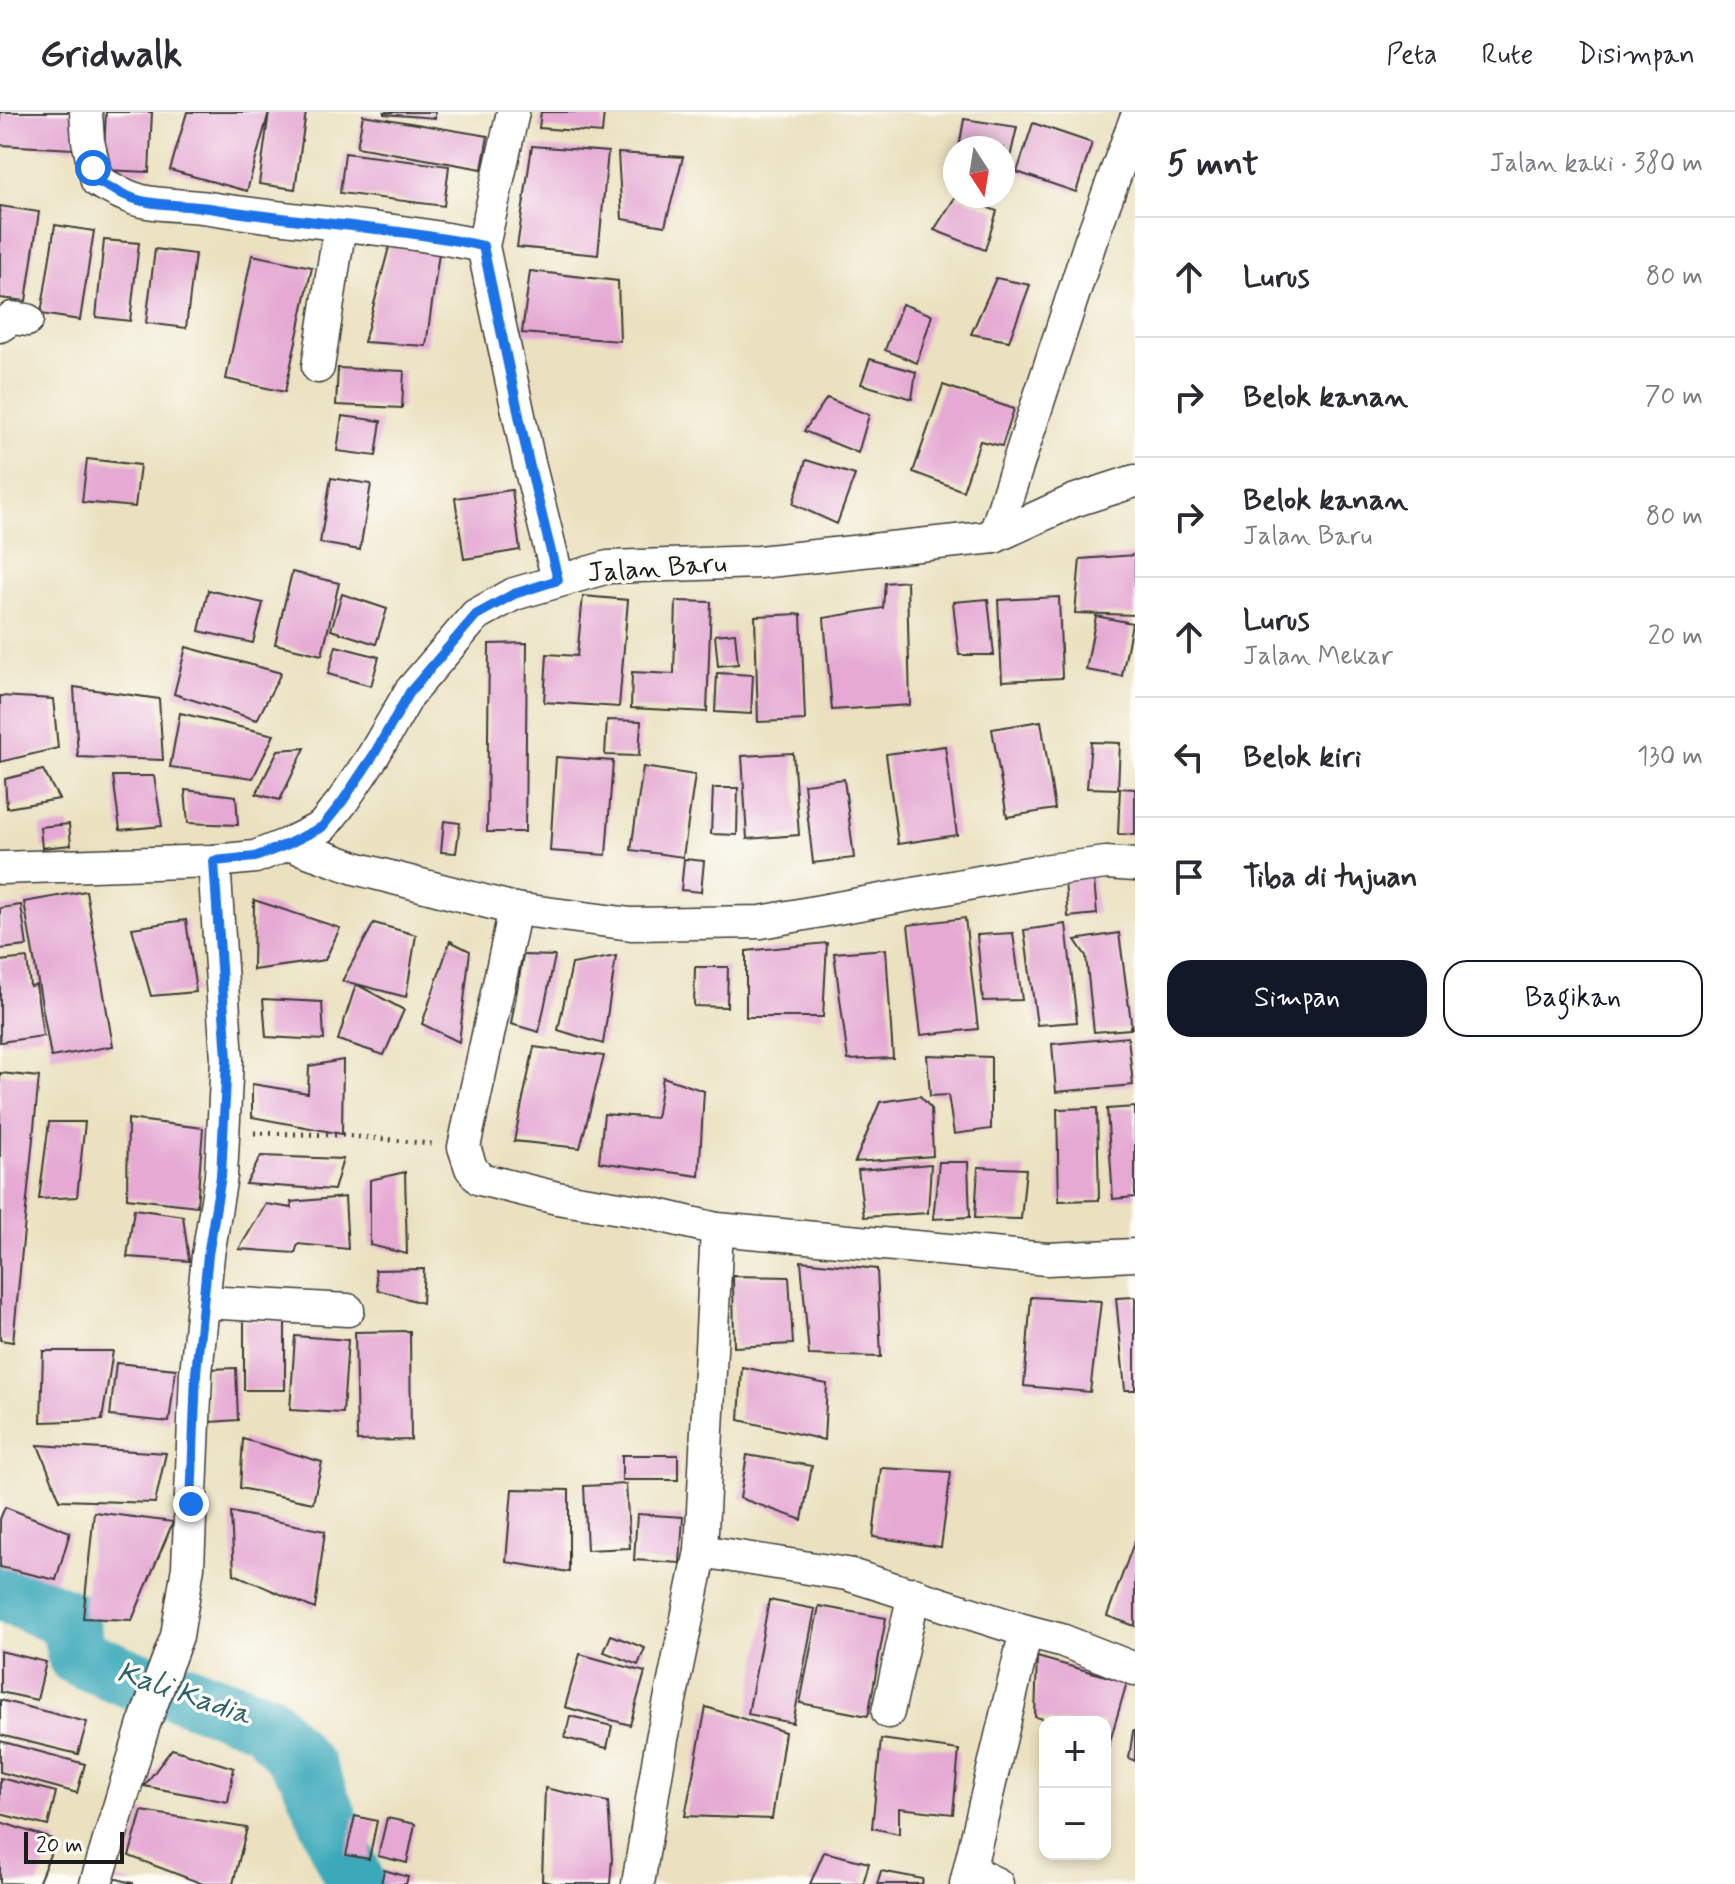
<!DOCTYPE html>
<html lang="id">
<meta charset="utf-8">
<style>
:root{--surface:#fff;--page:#f7f7f7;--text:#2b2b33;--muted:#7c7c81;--line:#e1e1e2;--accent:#111827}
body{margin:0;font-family:Mynerve,sans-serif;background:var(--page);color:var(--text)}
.controls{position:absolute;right:24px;bottom:24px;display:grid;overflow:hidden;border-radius:16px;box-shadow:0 4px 12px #0003}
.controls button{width:72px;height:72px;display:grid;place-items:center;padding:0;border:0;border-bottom:2px solid var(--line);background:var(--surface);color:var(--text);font:40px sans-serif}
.compass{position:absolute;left:943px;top:24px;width:72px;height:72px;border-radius:50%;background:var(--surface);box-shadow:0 4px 12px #0003;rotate:168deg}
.scale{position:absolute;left:24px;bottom:20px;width:100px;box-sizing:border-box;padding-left:8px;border:4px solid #1c1c1c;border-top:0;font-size:22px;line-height:28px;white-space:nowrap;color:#1c1c1c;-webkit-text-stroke:6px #fdfcf7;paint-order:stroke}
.stop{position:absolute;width:24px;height:24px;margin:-18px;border:6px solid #1a73e8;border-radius:50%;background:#fff}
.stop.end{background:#1a73e8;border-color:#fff;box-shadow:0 2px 8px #0008}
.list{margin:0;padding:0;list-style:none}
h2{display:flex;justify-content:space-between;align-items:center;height:104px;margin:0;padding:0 32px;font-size:34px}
h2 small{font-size:26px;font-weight:400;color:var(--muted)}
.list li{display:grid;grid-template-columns:52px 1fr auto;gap:24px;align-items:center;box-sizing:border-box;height:120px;padding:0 32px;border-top:2px solid var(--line)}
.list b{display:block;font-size:30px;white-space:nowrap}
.list p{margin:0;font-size:26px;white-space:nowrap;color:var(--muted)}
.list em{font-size:26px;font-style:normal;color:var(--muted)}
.actions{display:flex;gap:16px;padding:24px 32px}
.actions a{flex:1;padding:18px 0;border:2px solid var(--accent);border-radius:24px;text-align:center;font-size:28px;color:var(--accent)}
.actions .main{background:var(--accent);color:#fff}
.icon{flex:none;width:44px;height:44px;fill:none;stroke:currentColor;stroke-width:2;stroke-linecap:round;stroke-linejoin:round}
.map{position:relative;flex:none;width:1135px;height:1772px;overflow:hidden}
header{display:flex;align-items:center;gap:48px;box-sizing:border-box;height:112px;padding:0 40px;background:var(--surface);border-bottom:2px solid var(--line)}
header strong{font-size:38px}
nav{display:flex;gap:44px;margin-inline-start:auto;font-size:28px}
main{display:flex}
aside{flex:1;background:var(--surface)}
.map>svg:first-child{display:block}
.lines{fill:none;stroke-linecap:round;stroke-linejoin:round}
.river{stroke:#3ba9ba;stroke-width:60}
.building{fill:#e5a9d3}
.street-casing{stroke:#3b3a35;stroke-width:35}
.path{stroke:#3b3a35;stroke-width:5;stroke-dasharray:2 6;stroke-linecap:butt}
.street{stroke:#fff;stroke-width:32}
.route{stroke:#1a73e8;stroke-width:10}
.labels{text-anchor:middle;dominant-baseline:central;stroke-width:7;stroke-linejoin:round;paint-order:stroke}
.street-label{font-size:28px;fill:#1c1c1c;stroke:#fdfcf7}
.water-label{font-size:30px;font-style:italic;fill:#2c626b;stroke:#fdfcf7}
</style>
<header>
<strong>Gridwalk</strong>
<nav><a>Peta</a><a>Rute</a><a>Disimpan</a></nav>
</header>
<main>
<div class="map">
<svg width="1135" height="1772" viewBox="0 0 1135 1772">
<rect width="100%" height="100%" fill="#fdfcf7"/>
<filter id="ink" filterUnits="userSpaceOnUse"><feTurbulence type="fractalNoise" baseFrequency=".0125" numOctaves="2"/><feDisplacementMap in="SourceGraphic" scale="16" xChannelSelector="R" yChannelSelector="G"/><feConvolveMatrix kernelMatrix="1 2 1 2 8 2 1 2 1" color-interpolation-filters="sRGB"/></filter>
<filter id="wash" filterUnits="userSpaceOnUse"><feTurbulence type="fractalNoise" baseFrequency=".006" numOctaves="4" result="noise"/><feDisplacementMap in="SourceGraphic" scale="32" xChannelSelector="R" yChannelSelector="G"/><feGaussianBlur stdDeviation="1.8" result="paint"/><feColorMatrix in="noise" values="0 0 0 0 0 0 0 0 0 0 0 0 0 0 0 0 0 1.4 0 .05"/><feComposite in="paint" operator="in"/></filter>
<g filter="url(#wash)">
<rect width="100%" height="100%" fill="#ebe1c0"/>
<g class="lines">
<polyline class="river" points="0,1478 69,1508 77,1544 131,1567 175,1578 265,1610 307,1658 356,1772"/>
</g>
<g id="blocks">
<g class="building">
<polygon points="0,0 76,0 73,37 0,33"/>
<polygon points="106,0 152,0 149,60 103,58"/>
<polygon points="187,0 269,0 247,79 170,58"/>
<polygon points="269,0 306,0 295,77 259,72"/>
<polygon points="384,0 435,0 435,6 384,2"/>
<polygon points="541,0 604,0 602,21 539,16"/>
<polygon points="363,3 488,24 482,57 357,35"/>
<polygon points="964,7 1017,15 1006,63 1003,63 1003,36 959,36"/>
<polygon points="1033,11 1092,31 1076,80 1017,60"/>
<polygon points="532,34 608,40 598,143 517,135"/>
<polygon points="345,41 449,54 444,94 340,81"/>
<polygon points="618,41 683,45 665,114 622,107"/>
<polygon points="956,84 997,99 985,138 934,118"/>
<polygon points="0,94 39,100 26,189 0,186"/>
<polygon points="55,113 94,119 80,208 41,202"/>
<polygon points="104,128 139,131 130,209 96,205"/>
<polygon points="440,134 426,234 364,230 389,135"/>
<polygon points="155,137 195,142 186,216 146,211"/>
<polygon points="252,143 312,155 285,280 226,267"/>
<polygon points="530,159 618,169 620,229 522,221"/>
<polygon points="996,166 1030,173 1009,229 971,222"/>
<polygon points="902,192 932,203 917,251 885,238"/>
<polygon points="870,247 916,260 912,287 861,272"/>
<polygon points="338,256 404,259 402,296 336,293"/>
<polygon points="943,273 1014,297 1002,334 980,329 963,379 913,360"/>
<polygon points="827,286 869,303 858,341 804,319"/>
<polygon points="342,304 381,309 376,344 337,339"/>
<polygon points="87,347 140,353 135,395 82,390"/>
<polygon points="806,348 855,363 837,412 793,392"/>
<polygon points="331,366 371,372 360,438 320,431"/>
<polygon points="512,378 520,438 464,447 455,386"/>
<polygon points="1135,443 1135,503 1075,501 1080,447"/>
<polygon points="292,460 339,471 322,543 275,532"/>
<polygon points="907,469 910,593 832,598 824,506 883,496 885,471"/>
<polygon points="208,478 263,491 253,531 199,519"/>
<polygon points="342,482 387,497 376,532 331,518"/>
<polygon points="583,484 628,488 619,595 544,590 547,542 577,544"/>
<polygon points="1059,485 1062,566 1002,569 998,488"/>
<polygon points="988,487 994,543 959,543 953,490"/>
<polygon points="676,489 711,490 707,600 631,596 632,560 674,562"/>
<polygon points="801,502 805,608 758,610 755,504"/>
<polygon points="1096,504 1132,511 1122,564 1086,558"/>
<polygon points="735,521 738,552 718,554 715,523"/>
<polygon points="527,531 525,720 487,720 489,532"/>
<polygon points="336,534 379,545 371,574 328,562"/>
<polygon points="186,535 281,561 257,608 174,582"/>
<polygon points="717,561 753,563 751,602 715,600"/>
<polygon points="74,575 159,587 163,648 78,645"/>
<polygon points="0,584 53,587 58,636 0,650"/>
<polygon points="180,601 274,623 253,666 170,655"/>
<polygon points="607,608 641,609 639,644 605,643"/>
<polygon points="1041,609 1055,697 1007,705 992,617"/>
<polygon points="1091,630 1120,631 1118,677 1087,676"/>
<polygon points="945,634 957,723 898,732 886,642"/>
<polygon points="305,636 280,688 256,682 278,638"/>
<polygon points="793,641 799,723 747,727 742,644"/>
<polygon points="556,645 613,649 606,743 550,739"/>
<polygon points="643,655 695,663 683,745 631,738"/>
<polygon points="43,658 59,687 7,696 5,667"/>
<polygon points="113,664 154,664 162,714 120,718"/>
<polygon points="844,667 854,746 813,751 804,672"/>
<polygon points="713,676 738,676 737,723 711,722"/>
<polygon points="1120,676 1135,677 1135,723 1118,722"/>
<polygon points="185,678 236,684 238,713 188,711"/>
<polygon points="444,709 460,711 456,741 441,740"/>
<polygon points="69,712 71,733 42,736 40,715"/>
<polygon points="684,747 704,749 701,780 681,778"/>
<polygon points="1093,755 1097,802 1068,805 1064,758"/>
<polygon points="86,779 113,934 51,945 24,790"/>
<polygon points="254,788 340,816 325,848 253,858"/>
<polygon points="21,793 27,834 0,837 0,796"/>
<polygon points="965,806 978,917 921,923 908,813"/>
<polygon points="186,808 196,880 151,884 132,816"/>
<polygon points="374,811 416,823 406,885 356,872 404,898 384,943 338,928 356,872 342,869"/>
<polygon points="1066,812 1077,910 1037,913 1024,818"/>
<polygon points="1013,821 1022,888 983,889 977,823"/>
<polygon points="1119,821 1132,917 1130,913 1130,917 1094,920 1086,844 1075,828"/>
<polygon points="450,829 470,839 459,930 422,912"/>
<polygon points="827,831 823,905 746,905 746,839"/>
<polygon points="886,837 893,946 848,948 834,841"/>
<polygon points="523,843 555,844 539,920 511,912"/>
<polygon points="616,844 603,932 558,918 572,852"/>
<polygon points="27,846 30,874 36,873 43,924 0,930 0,849"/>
<polygon points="695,855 728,855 727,895 694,894"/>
<polygon points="263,887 322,890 324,928 266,925"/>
<polygon points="1128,925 1133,973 1056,980 1052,932"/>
<polygon points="534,935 604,944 580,1036 514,1029"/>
<polygon points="927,943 991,945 991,1017 954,1022 948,983 930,984"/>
<polygon points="343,948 342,1022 252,1005 252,972 308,981 309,954"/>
<polygon points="0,961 39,965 13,1230 0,1228"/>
<polygon points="663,965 704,979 699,1064 599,1050 604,1002 656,1006"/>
<polygon points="920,984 931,996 933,1044 855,1050 880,990"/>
<polygon points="1135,995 1135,1085 1113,1087 1107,997"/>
<polygon points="1097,996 1099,1088 1059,1089 1057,997"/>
<polygon points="128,1007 203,1016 197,1094 127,1086"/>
<polygon points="49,1010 85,1010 77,1085 39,1087"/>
<polygon points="261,1044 343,1047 334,1078 246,1072"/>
<polygon points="939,1050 968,1050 970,1105 933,1107"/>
<polygon points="931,1052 928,1101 864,1105 858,1058"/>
<polygon points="978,1055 1026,1057 1021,1107 975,1106"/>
<polygon points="405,1060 407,1142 370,1133 370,1068"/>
<polygon points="345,1085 348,1137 298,1132 295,1141 239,1137 266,1092 292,1096 291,1090"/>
<polygon points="134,1097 183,1104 189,1149 127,1145"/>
<polygon points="801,1149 877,1157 881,1245 809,1243"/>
<polygon points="424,1157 422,1191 378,1178 375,1158"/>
<polygon points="733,1164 789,1165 793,1232 734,1235"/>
<polygon points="1031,1185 1101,1189 1090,1280 1024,1274"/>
<polygon points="1135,1185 1135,1278 1125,1278 1116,1186"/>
<rect x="244" y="1209" width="41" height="69"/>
<polygon points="410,1219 411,1328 357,1329 355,1220"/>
<polygon points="295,1224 348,1228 343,1301 290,1298"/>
<polygon points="43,1239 113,1239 102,1308 41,1310"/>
<polygon points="116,1251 176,1257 169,1310 110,1304"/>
<polygon points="742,1255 827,1272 824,1328 739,1308"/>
<polygon points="236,1256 238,1308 210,1310 208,1257"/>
<polygon points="243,1327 322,1350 313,1391 240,1376"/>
<polygon points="38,1333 166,1341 155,1391 60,1388"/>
<rect x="622" y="1343" width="56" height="25"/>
<polygon points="747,1343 812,1354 802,1408 740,1386"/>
<polygon points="881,1356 951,1360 941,1435 873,1425"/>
<polygon points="626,1372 630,1436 587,1438 584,1374"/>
<polygon points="512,1377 569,1378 569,1460 506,1450"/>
<polygon points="5,1395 70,1420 56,1468 0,1455 0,1407"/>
<polygon points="94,1400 173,1410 132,1508 83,1506"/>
<polygon points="231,1400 325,1419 315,1497 234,1462"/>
<polygon points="637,1402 683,1405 680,1451 634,1448"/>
<polygon points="1135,1428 1135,1514 1107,1504"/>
<polygon points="769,1488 815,1497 793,1611 748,1602"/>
<polygon points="819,1494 886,1506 868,1604 800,1591"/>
<polygon points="611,1523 645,1536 638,1553 604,1540"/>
<polygon points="0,1539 46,1550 37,1588 0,1580"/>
<polygon points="580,1542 645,1560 630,1613 565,1595"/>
<polygon points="1037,1545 1127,1570 1106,1643 1105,1610 1056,1610 1035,1605"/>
<polygon points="0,1588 87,1610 78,1642 0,1623"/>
<polygon points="706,1595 785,1620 772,1707 685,1704"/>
<polygon points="570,1604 612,1614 607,1636 565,1626"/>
<polygon points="1133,1619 1135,1619 1135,1649 1129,1646"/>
<polygon points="881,1627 959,1638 953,1702 899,1696 899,1722 872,1716"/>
<polygon points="0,1629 85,1652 77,1681 0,1660"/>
<polygon points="172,1637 234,1656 228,1690 144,1674"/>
<polygon points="0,1666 56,1680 48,1714 0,1702"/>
<polygon points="545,1676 608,1690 612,1747 610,1772 556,1772 542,1769"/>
<polygon points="142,1699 247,1716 233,1772 203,1772 129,1744"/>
<polygon points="355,1704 377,1709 369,1747 346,1743"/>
<polygon points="387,1706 415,1712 407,1751 378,1744"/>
<polygon points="0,1710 56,1728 38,1772 0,1771"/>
<polygon points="824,1740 869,1751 863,1772 810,1772"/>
<polygon points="384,1758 408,1765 406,1772 381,1772"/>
<polygon points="881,1759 923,1767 922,1772 877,1772"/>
<polygon points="109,1765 133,1771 133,1772 108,1772"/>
</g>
</g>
</g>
<g filter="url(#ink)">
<use href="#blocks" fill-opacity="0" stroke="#3b3a35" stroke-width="2"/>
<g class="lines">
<g class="street-casing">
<g id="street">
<path d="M 86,0 L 88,29 L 97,69 C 112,77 126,85 142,89 C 164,94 188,93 209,96 C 300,110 393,115 483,134"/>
<polyline points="513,0 483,134 529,351 558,468"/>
<polyline points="0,214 12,206 27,208"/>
<polyline points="318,255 340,113"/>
<polyline points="994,425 1091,128 1135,9"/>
<polyline points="288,732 355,756 515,797 631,812 761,810 1034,760 1106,751 1135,753"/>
<polyline points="0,756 214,749 255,745 288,732 322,715 342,690 373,644 410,580 476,503 514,482 608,455 759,450 994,425 1073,389 1135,369"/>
<polyline points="515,797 464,1035 471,1056 480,1067 557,1086 645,1100 717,1117 701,1439 847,1462 1026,1519 966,1772"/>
<polyline points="717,1117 1047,1147 1135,1143"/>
<polyline points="204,1190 348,1198"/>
<polyline points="1026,1519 1061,1528 1135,1557"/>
<polyline points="888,1600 914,1481"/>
<polyline points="970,1759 997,1772"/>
<polyline points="96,1772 144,1612 177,1524 188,1455 196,1261 208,1143 221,1064 227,947 214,749"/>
<polyline points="638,1772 662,1627 701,1439"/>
</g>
</g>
<polyline class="path" points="254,1021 341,1023 432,1032"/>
<use href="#street" class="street"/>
</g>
</g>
<g class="lines" filter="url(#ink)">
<path class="route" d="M 93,56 L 97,69 C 112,77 126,85 142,89 C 164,94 188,93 209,96 C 300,111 393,115 483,134 L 529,351 L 558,468 L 514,482 L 476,503 L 410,580 L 373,644 L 342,690 L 322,715 L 288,732 L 255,745 L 214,749 L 227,947 L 221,1064 L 208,1143 L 196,1261 L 191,1392"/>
</g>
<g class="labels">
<g class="street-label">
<text transform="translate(657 457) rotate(-4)">Jalan Baru</text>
</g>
<g class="water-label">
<text transform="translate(184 1582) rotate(19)">Kali Kadia</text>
</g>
</g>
</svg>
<div class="controls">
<button>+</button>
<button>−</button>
</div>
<svg class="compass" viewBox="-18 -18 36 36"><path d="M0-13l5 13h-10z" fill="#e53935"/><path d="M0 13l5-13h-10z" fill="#7c7c81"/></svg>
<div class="scale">20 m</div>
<div class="stop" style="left:93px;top:56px"></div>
<div class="stop end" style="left:191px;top:1392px"></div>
</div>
<aside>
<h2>5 mnt<small>Jalan kaki · 380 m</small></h2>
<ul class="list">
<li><svg class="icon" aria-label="ahead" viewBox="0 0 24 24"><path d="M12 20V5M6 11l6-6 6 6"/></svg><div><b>Lurus</b></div><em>80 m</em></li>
<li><svg class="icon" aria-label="right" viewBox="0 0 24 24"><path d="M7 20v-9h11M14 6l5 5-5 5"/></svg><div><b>Belok kanan</b></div><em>70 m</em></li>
<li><svg class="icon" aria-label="right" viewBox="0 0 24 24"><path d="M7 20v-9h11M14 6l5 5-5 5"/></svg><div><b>Belok kanan</b><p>Jalan Baru</p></div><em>80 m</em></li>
<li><svg class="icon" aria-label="ahead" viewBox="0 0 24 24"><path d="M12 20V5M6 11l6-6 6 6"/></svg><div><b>Lurus</b><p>Jalan Mekar</p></div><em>20 m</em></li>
<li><svg class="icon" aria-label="left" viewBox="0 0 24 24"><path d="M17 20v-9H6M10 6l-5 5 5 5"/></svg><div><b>Belok kiri</b></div><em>130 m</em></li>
<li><svg class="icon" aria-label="arrive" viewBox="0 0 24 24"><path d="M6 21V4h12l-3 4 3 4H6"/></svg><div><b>Tiba di tujuan</b></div></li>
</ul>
<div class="actions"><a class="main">Simpan</a><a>Bagikan</a></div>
</aside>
</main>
